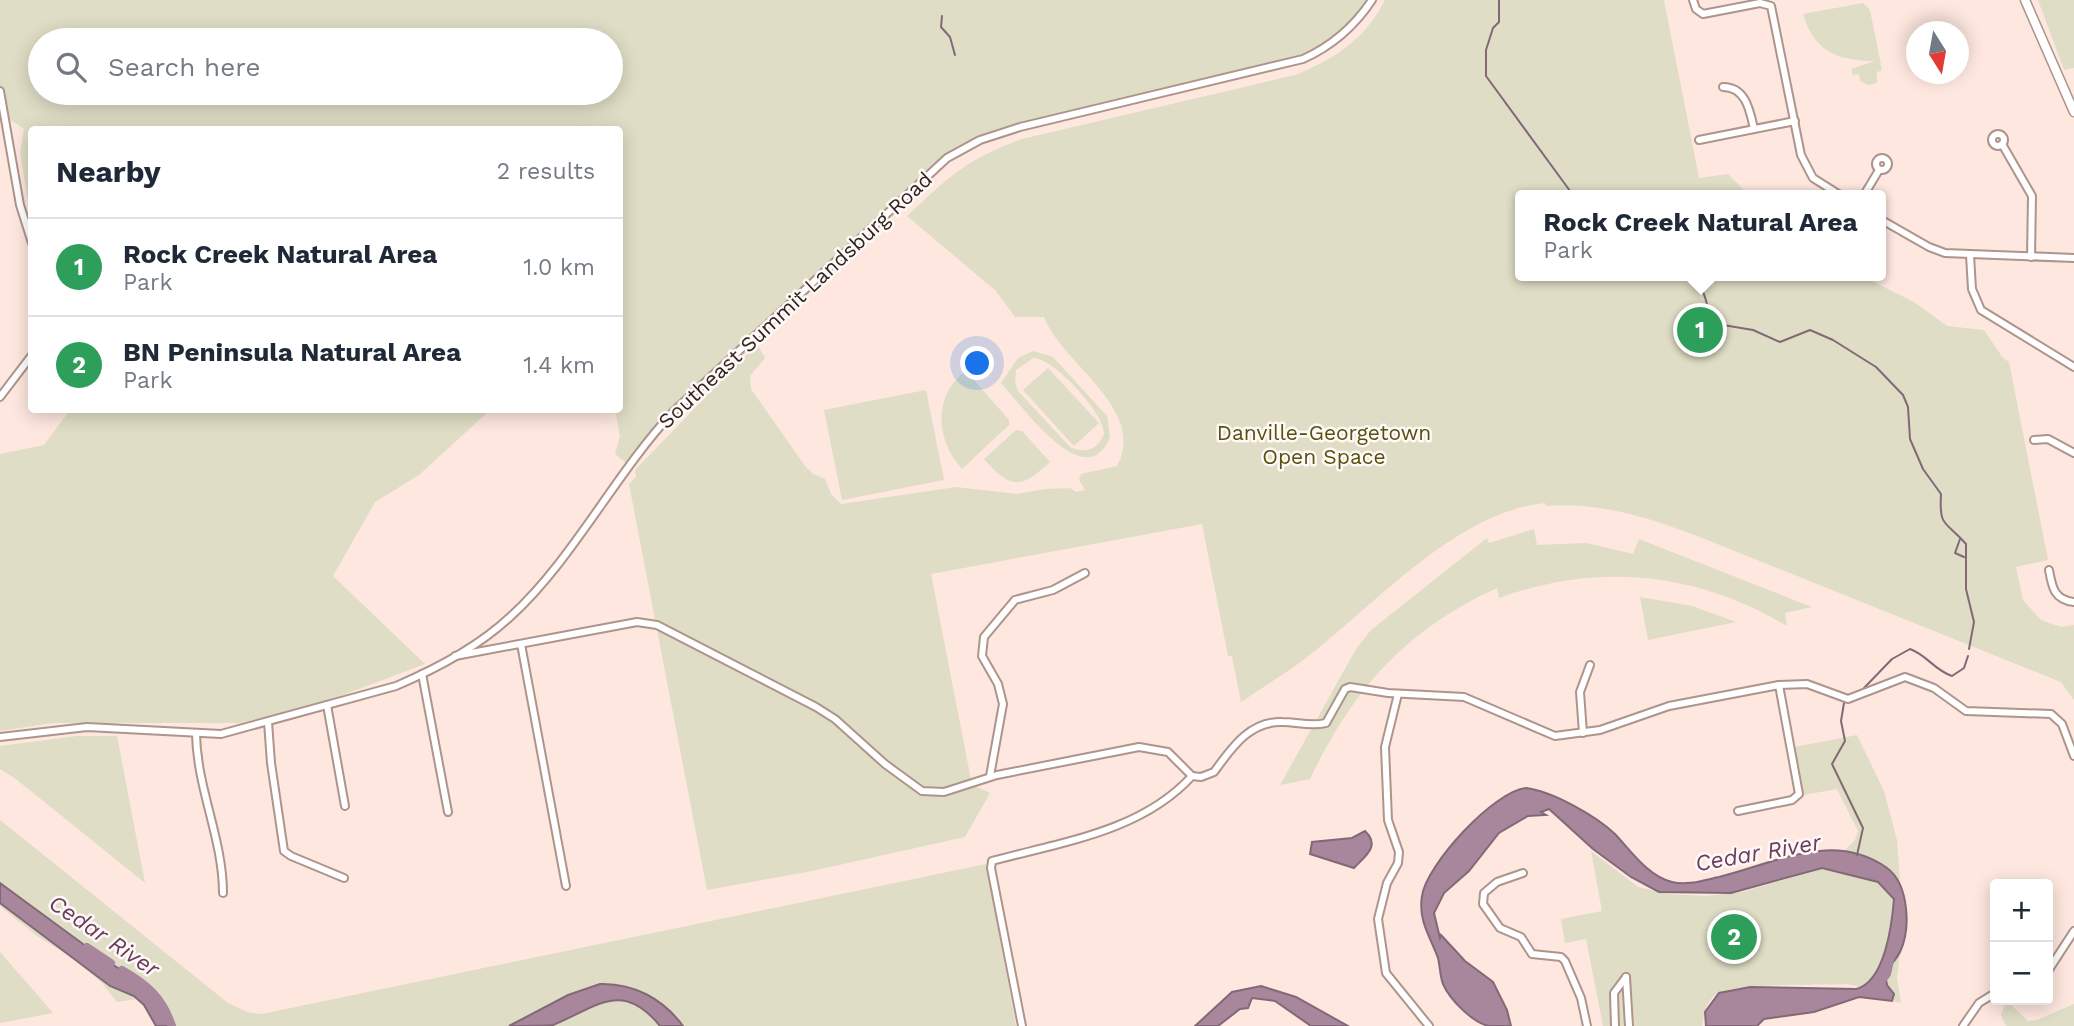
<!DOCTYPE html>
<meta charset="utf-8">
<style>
:root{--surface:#fff;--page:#f2f2f3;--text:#1f2937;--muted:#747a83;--line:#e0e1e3;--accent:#2482ce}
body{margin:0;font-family:"Work Sans",sans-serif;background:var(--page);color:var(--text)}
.controls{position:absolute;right:21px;bottom:21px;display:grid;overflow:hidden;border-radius:7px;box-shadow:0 4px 18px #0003}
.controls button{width:63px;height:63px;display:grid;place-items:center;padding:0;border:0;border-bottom:2px solid var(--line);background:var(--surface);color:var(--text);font:35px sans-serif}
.compass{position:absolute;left:1906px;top:21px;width:63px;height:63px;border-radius:50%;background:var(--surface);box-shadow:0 4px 18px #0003;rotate:169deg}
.you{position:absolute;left:978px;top:364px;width:24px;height:24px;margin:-18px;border:5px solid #fff;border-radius:50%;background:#1a73e8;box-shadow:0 0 0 10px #1a73e833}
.badge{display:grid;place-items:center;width:46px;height:46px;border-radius:50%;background:var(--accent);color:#fff;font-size:23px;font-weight:700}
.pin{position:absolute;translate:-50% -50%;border:4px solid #fff;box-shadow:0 2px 7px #0006}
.popup{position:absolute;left:1515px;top:190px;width:371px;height:91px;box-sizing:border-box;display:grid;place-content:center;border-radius:7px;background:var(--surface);filter:drop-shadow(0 2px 5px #0005);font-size:23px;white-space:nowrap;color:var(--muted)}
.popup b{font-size:26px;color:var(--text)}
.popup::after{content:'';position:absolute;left:50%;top:100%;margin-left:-14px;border:14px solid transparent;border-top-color:var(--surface)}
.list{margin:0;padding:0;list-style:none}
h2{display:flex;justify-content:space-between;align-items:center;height:91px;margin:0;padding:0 28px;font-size:30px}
h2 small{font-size:23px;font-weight:400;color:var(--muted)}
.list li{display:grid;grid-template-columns:46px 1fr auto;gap:21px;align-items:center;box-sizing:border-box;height:98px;padding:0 28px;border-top:2px solid var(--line)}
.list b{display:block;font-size:26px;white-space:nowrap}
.list p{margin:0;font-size:23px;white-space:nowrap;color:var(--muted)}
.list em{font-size:23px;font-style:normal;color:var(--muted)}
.icon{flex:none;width:38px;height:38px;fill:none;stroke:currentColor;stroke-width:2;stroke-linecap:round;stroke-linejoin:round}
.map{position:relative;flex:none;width:2074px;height:1026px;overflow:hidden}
.search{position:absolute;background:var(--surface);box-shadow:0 4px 18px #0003;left:28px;top:28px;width:595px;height:77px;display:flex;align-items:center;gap:18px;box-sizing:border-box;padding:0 24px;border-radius:38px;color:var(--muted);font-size:26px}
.panel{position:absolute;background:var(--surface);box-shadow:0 4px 18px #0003;left:28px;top:126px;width:595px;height:287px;border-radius:7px}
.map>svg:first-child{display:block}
.green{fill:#dfddc5;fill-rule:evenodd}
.water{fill:#a8869c;stroke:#836977;stroke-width:2}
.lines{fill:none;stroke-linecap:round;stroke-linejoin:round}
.stream{stroke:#836977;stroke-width:2}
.river{stroke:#a8869c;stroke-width:8}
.minor-casing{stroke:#ae948b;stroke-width:10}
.major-casing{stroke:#ae948b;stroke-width:11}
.minor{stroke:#fff;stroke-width:6}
.major{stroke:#fff;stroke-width:8}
.labels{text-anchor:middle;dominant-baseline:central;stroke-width:5;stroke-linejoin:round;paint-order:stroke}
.street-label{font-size:21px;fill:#2e2420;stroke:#fef8f6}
.park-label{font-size:21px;fill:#58500f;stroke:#fef8f6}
.water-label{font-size:23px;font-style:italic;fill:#6c3c5d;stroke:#fef8f6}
</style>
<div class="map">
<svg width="2074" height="1026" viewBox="0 0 2074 1026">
<rect width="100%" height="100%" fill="#fde7df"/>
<g class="green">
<path d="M 0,0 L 1376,0 L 1346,34 L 1308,57 L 1007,133 C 939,158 905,196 853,243 C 773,314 700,391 626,468 L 625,462 L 615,454 L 620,436 L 615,410 L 620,410 L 620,130 L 32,130 L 31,218 L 20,154 L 24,129 L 0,113 ZM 40,40 L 611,40 L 611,93 L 40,93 Z"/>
<path d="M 1385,0 L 1664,0 L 1699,178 L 1728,174 L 1749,195 L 1520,195 L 1520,276 L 1862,276 L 1914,302 L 1947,326 L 1984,330 L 2003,358 L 2009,362 L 2048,560 L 2016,567 L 2023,600 L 2041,620 L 2061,627 L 2074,625 L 2074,700 L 2061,682 L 1695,535 C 1646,517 1600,502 1546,506 L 1545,503 C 1460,511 1380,599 1316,650 C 1293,669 1266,685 1241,702 L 1232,656 L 1228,656 L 1202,524 L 931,574 L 972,785 L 990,793 L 965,837 L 812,871 L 707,890 L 629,484 L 636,477 L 635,470 L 757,344 L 765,358 L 750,376 L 751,389 L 805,466 L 813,474 L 825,479 L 831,494 L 841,504 L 956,487 L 1017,494 L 1045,489 L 1070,488 L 1076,492 L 1085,490 L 1079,480 L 1081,474 L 1117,466 C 1148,409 1061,363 1044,317 L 1015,317 L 996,291 L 907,216 C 949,177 966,159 1022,139 L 1295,75 C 1333,60 1366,39 1385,0 Z"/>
<polygon points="2038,0 2074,0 2074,68 2064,70"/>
<path d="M 1863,3 L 1870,10 L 1882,70 L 1877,72 L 1877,83 L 1868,85 L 1860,81 L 1859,74 L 1853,75 L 1851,69 L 1875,61 C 1837,61 1814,51 1803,14 Z"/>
<path d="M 1033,351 L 1053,357 L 1107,416 L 1110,437 C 1086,498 1021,404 1001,383 L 1018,358 ZM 1033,358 C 1053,357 1106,415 1104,434 C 1098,450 1085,454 1070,447 L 1018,391 L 1015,383 L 1016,370 Z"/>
<polygon points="1048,368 1099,423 1074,446 1023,390"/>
<path d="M 966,371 L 1009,420 L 1009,425 L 962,469 C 936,441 932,395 966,371 Z"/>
<polygon points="926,390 944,480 842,500 824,410"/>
<polygon points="70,410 490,410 419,475 375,502 333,576 425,664 319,704 240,723 53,723 0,731 0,454 44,445"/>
<path d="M 1016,430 L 1022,431 L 1050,462 C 1020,490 1011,489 984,459 Z"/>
<path d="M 1534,529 L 1537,545 L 1586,543 L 1633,554 L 1639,539 L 1812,607 L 1785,613 L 1787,626 C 1697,572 1598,562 1499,598 L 1497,588 C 1405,630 1353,689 1310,779 L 1280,785 L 1356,649 L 1371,630 L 1487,538 L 1489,543 Z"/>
<polygon points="1640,597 1692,606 1736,622 1648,640"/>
<path d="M 1857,735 L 1884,791 L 1897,840 L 1903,925 L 1897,978 L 1901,1003 L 1858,993 L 1857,986 L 1847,984 C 1821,986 1730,981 1714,996 C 1706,1004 1704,1015 1702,1026 L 1603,1026 L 1586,939 L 1565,943 L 1561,919 L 1602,911 L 1591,851 L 1638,887 L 1669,894 L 1706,896 L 1742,892 L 1821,869 L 1834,871 L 1833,863 L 1855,840 L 1858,831 L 1837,789 L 1798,796 L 1789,748 Z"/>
<polygon points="77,736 117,736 145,883 16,779 0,769 0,746"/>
<polygon points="0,820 228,1003 247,1012 262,1014 986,864 1016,1026 160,1026 150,997 117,1002 102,983 74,959 37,936 0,906"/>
<polygon points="0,952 53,1013 0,1023"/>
<polygon points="2010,1004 2028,1021 2037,1020 2074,1004 2074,1026 2006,1026 2001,1015 2005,1005"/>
</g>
<g class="water">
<path d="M 1526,788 C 1552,791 1596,816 1615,834 C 1631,851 1648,876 1672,882 C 1687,886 1704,880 1719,877 C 1776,863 1833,830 1887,868 C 1909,884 1911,929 1900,952 C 1896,960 1889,966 1885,974 L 1887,985 L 1894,994 L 1892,1001 L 1859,997 L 1814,1012 L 1764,1019 L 1757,1026 L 1706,1026 L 1705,1012 L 1719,993 L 1750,987 L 1856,989 C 1885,982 1892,924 1894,899 L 1878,882 L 1822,868 L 1731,893 L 1659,892 L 1631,877 L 1593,849 L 1549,809 L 1541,812 L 1546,815 L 1528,816 L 1499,833 L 1469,871 L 1444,893 L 1434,913 L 1440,938 L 1441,935 L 1465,961 L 1493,982 L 1507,1010 L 1511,1026 C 1504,1026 1496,1026 1489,1026 C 1473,1023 1450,1000 1443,984 C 1440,976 1440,966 1438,958 C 1430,936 1418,921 1422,896 C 1426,865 1494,791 1526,788 Z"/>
<path d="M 1365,831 C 1381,846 1365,856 1354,868 L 1310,854 L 1312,842 L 1352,838 Z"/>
<polygon points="0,883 98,955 149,988 173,1026 156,1026 144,1005 134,996 110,986 0,903"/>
<path d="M 600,984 C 634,983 663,999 683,1026 L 660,1026 C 622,979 597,1007 553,1025 C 541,1026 522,1026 509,1026 L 568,995 Z"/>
<polygon points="1261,986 1296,997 1348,1026 1311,1026 1275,1001 1252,998 1248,1008 1240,1009 1218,1026 1195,1026 1232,992"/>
</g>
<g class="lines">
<g class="stream">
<polyline points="1499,0 1499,22 1493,28 1486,50 1486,76 1573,195"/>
<polyline points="942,16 941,27 950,37 955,55"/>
<path d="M 1692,276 C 1706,290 1707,305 1711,323 L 1753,330 L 1780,342 L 1810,330 L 1833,340 L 1876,367 L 1903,395 L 1908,407 L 1910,439 L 1923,469 L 1941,494 C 1939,528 1945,520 1966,544 L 1966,589 L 1974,622 L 1969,649"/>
<polyline points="1960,539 1955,553 1964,557"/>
<path d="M 1864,688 L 1892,659 L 1910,649 C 1927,655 1934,670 1952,676 L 1964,668 L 1968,656"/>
<polyline points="1844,703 1841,721 1845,741 1832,764 1863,828 1857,855"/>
</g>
<g class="river">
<polyline points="87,947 111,963"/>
<path d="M 122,970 C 147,984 163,998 172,1026"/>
<polyline points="1878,985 1887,974 1891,956"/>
</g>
<g class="minor-casing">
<g id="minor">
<polyline points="1693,0 1696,9 1703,14 1760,3 1771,6 1801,155 1813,178 1840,195"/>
<path d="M 1723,87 C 1746,87 1750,111 1754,129"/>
<polyline points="0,91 20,205 32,243"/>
<circle cx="1998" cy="140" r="6"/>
<polyline points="1699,140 1795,121"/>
<polyline points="2002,144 2032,196 2031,257"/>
<circle cx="1882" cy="164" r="6"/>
<polyline points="1864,195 1879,170"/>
<polyline points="1880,219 1929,247 1945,253 2074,258"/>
<polyline points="1970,255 1972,289 1981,310 2074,367"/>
<polyline points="0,397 32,355"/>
<polyline points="2034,440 2048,439 2074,453"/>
<path d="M 2049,570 C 2052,587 2054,600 2074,602"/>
<polyline points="521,644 566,886"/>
<path d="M 455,656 L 637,622 L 657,625 L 816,707 L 835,719 L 885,764 L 922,791 L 944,792 L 997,775 L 1139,747 L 1168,752 L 1192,776 L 1201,777 L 1214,772 C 1231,749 1249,721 1282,722 C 1298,722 1310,727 1326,723 L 1345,689 L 1350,687 L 1388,693 L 1464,697 L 1555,736 L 1600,730 L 1669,706 L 1779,685 L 1807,684 L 1848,699 L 1905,677 L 1934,688 L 1966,711 L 2051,714 L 2062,724 L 2074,756"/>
<polyline points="422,674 448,812"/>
<polyline points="1398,694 1385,747 1388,820 1399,852 1398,863 1387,883 1378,919 1386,973 1429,1026"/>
<polyline points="327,705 345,806"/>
<polyline points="268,722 271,763 284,851 291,856 344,878"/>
<polyline points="1583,733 1580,692 1590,665"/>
<path d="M 196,734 C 197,789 223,839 223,893"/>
<path d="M 0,737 L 87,727 L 221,734 L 396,686 C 436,669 478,647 510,617 C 572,561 615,474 673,412 L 947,158 L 980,140 L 1020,127 L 1303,59 C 1332,46 1354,27 1372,0"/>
<polyline points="990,776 1003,704 998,684 982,656 984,637 1015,600 1053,590 1085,573"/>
<polyline points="1738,811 1792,800 1799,794 1779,685"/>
<polyline points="1523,873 1497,882 1484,893 1483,904 1500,928 1521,937 1532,954 1561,957 1565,961 1581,998 1587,1026"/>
<polyline points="2048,971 2074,931"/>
<polyline points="1626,977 1629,1026"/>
<path d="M 1022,1026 L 991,868 L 992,861 C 1061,842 1141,832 1192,776"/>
<polyline points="1615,1026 1614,993 1626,977"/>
<polyline points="1963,1026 1979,1003 1995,993"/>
</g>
</g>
<g class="major-casing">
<polyline id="major" points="2025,0 2074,112"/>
</g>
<use href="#minor" class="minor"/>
<use href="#major" class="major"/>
</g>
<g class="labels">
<g class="street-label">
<text transform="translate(795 300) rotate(-43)">Southeast Summit Landsburg Road</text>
</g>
<g class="park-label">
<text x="1324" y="432">Danville-Georgetown<tspan x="1324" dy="24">Open Space</tspan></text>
</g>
<g class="water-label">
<text transform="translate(1758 853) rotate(-10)">Cedar River</text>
<text transform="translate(104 936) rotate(34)">Cedar River</text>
</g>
</g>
</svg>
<div class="controls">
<button>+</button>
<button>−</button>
</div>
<svg class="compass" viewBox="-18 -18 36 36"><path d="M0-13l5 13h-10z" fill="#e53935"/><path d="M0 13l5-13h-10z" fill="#747a83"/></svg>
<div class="you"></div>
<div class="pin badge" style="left:1700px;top:330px;background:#2e9e5b">1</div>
<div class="popup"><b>Rock Creek Natural Area</b>Park</div>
<div class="pin badge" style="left:1734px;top:937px;background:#2e9e5b">2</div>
<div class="search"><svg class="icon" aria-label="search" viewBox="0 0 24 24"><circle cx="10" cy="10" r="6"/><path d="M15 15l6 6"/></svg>Search here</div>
<section class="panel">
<h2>Nearby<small>2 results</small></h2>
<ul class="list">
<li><span class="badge" style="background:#2e9e5b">1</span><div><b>Rock Creek Natural Area</b><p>Park</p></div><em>1.0 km</em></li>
<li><span class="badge" style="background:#2e9e5b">2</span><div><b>BN Peninsula Natural Area</b><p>Park</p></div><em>1.4 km</em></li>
</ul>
</section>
</div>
